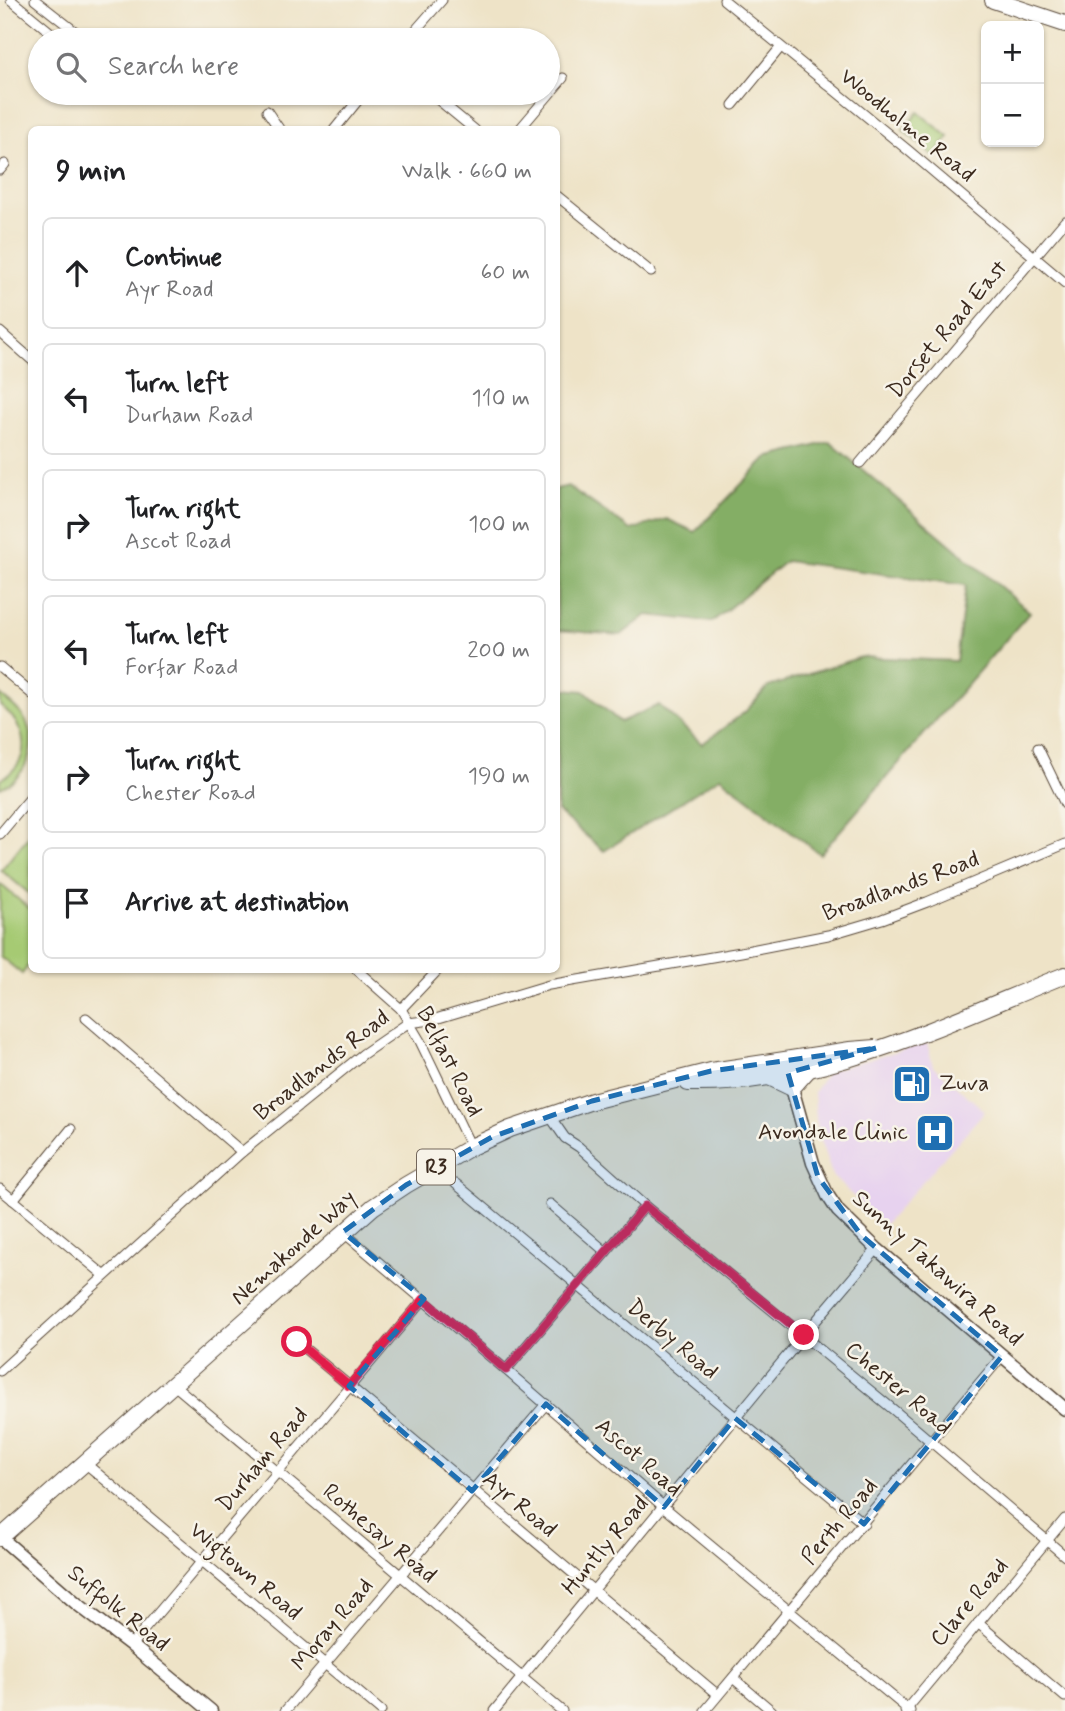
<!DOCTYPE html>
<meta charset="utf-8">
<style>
:root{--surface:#fff;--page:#f2f2f2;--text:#202124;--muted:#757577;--line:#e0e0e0}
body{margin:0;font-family:Mynerve,sans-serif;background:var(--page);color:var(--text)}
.controls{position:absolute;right:21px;top:21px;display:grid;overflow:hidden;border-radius:10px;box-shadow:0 2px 5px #0004}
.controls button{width:63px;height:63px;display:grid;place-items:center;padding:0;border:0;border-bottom:2px solid var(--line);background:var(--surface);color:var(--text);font:35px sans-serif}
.stop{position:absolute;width:21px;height:21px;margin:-16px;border:5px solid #e11d48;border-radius:50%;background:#fff}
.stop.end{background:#e11d48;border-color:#fff;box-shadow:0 2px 7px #0008}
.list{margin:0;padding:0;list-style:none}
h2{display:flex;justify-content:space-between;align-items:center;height:91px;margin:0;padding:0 28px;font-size:30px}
h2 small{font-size:23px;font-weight:400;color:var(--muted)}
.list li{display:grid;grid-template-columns:46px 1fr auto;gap:21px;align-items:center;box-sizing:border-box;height:112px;margin:0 14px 14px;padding:0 14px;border:2px solid var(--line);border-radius:10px}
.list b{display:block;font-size:26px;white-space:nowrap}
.list p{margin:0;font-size:23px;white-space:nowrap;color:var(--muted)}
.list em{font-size:23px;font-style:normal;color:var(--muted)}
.icon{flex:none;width:38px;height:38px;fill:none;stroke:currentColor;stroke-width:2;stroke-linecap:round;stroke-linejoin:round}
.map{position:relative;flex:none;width:1065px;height:1711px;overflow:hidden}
.search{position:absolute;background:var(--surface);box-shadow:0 2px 5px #0004;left:28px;top:28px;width:532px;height:77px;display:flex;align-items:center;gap:18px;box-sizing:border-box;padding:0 24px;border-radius:38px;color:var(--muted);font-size:26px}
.panel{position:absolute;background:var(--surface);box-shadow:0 2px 5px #0004;left:28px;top:126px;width:532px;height:847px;border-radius:10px}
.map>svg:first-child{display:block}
.built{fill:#e7d2ef}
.green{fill:#a6ca73;stroke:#707a48;stroke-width:2}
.forest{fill:#84ae65;stroke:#606c42;stroke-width:2}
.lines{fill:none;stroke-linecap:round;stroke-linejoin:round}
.street-casing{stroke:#564637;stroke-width:11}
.secondary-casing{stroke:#564637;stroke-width:15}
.highway-casing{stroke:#564637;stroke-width:18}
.street{stroke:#fff;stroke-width:9}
.secondary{stroke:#fff;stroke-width:12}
.highway{stroke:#fff;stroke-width:16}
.route{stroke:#e11d48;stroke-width:9}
.marked{fill:#1f6fb2;fill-opacity:0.2;stroke:#1f6fb2;stroke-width:5;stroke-dasharray:14 9;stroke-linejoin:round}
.labels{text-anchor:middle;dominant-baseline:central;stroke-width:5;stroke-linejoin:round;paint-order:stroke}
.shield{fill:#f7f3e8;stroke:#73665b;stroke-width:2}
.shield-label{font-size:21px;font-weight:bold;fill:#3b2a1e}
.street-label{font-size:23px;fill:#3b2a1e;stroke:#f7f3e8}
.poi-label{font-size:23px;fill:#3b2a1e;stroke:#f7f3e8;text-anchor:start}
</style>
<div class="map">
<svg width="1065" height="1711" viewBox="0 0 1065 1711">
<rect width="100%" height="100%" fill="#f7f3e8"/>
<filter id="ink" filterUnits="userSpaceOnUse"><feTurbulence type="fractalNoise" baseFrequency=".0143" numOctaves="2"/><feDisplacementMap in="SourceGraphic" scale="14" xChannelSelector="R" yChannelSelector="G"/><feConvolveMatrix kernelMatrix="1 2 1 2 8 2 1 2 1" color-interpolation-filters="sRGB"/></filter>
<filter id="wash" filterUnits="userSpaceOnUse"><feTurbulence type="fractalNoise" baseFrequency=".00686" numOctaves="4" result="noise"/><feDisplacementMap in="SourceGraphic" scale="28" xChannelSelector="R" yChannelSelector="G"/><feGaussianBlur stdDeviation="1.57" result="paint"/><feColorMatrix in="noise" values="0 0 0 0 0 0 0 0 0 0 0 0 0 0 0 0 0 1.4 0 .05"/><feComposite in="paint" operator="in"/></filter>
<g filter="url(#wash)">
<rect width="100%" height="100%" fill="#eee3c7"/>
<polygon class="built" points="927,1043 933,1066 985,1111 884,1225 833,1177 817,1131 814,1092 828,1071"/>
<g class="green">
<polygon points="918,112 949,137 934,156 903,130"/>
<path d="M 0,695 C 9,702 18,708 24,718 C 40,744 27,777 0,788 L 0,780 C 35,760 27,727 0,705 Z"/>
<polygon points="31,833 31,895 1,870"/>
<polygon points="0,884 31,910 31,962 22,974 0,956"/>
</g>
<polygon class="forest" points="830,442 1030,612 820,854 720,777 604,851 557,811 557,688 584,691 620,722 659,705 702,744 745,712 768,687 861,657 956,661 966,585 786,561 712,622 647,615 621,635 557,630 556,489 568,486 631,530 667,519 695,532 767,458"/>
</g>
<g filter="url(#ink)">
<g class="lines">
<g class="street-casing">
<g id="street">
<polyline points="11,0 60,40"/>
<polyline points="35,0 86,40"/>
<polyline points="724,0 909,151 1065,283"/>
<polyline points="407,40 442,0"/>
<polyline points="430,93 475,130"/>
<polyline points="733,105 780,48"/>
<polyline points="267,111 280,130"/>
<polyline points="334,130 364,93"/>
<polyline points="519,130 563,78"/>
<polyline points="0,170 5,164"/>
<polyline points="556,195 651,272"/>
<polyline points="0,332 32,360"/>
<polyline points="860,463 1065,221"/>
<polyline points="0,667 32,694"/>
<polyline points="1038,748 1065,804"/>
<polyline points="0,834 32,796"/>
<polyline points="357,970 401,1009 420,1041 471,1147"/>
<polyline points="401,1009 438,970"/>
<polyline points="86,1018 242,1152"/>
<polyline points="549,1115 565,1138 579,1147 645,1206 895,1411 1065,1556"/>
<polyline points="456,1184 864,1524"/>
<polyline points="0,1189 104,1275"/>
<polyline points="13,1200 71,1129"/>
<polyline points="550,1204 606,1252"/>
<polyline points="343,1232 506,1370 664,1507 910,1711"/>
<polyline points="297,1342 718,1695"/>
<polyline points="506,1370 645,1206"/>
<polyline points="0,1371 242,1152 363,1054 408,1023 432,1020 549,985 741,952 828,935 882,919 927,902 1065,844"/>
<polyline points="173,1384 562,1711"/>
<polyline points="85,1463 381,1711"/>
<polyline points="978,1623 1065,1697"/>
<polyline points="131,1645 424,1299"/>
<polyline points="733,1678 772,1711"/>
<polyline points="285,1711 546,1404"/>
<polyline points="494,1711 804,1335 877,1249"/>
<polyline points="705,1711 1002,1356"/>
<polyline points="905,1711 1065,1519"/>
</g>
</g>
<g class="secondary-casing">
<g id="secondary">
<polyline points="790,1081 813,1163 828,1196 838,1211 877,1249 1065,1409"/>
<polyline points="1,1538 76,1603 131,1645 211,1711"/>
</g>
</g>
<g class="highway-casing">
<g id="highway">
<polyline points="993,0 1065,24"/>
<polyline points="769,1077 792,1088 808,1070"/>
<path d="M 688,1083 C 821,1086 945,1023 1065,975"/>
<polyline points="0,1538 373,1207 406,1185 471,1147 510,1129 592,1101 711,1071 850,1050 876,1048"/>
</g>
</g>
<use href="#street" class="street"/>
<use href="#secondary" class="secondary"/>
<use href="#highway" class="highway"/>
</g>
</g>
<g class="lines" filter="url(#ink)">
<polyline class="route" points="297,1342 349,1386 424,1299 506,1370 645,1206 804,1335"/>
</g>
<path class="marked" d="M 876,1048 L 788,1073 L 818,1177 L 861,1235 L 1002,1356 L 864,1524 L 735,1418 L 664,1507 L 546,1404 L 472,1491 L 349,1386 L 424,1299 L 343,1232 L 406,1185 L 492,1137 L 592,1101 L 711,1071 Z"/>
<defs>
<g id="fuel-square" transform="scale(2.0125)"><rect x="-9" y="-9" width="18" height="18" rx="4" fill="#1f6fb2" stroke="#f7f3e8"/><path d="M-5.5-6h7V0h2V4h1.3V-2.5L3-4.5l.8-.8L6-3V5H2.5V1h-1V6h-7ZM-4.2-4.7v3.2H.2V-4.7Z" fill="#fff"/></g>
<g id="hospital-square" transform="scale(2.0125)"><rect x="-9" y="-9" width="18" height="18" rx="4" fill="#1f6fb2" stroke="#f7f3e8"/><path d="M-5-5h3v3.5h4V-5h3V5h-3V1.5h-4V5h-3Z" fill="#fff"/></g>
</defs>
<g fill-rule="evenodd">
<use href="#fuel-square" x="912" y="1084"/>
<use href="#hospital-square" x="935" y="1133"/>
</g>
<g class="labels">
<rect class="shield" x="417" y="1149.5" width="38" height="35" rx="5"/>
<g class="shield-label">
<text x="436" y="1167">R3</text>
</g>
<g class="street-label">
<text transform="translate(907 126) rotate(39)">Woodholme Road</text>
<text transform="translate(948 330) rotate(-50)">Dorset Road East</text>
<text transform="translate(901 887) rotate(-20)">Broadlands Road</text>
<text transform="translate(449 1062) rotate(63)">Belfast Road</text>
<text transform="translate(322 1066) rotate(-38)">Broadlands Road</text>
<text transform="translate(294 1248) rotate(-42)">Nemakonde Way</text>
<text transform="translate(937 1269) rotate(42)">Sunny Takawira Road</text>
<text transform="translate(672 1340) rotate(40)">Derby Road</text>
<text transform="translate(898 1389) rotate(40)">Chester Road</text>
<text transform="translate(638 1458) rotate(41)">Ascot Road</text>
<text transform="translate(263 1460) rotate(-50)">Durham Road</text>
<text transform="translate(519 1505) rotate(40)">Ayr Road</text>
<text transform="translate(840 1522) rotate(-50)">Perth Road</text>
<text transform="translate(379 1534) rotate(40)">Rothesay Road</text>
<text transform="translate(606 1546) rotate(-50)">Huntly Road</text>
<text transform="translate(245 1572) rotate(40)">Wigtown Road</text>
<text transform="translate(970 1603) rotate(-50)">Clare Road</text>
<text transform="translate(118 1609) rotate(39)">Suffolk Road</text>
<text transform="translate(333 1625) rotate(-50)">Moray Road</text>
</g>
<g class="poi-label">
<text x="939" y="1084">Zuva</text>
<text x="908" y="1133" text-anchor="end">Avondale Clinic</text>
</g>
</g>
</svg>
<div class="controls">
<button>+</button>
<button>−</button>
</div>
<div class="stop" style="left:297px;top:1342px"></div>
<div class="stop end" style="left:804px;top:1335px"></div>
<div class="search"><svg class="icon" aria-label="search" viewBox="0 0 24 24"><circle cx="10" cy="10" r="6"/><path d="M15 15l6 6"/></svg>Search here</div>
<section class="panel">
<h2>9 min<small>Walk · 660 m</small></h2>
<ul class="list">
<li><svg class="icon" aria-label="ahead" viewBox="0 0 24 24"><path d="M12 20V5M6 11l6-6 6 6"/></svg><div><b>Continue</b><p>Ayr Road</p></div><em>60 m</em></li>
<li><svg class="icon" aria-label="left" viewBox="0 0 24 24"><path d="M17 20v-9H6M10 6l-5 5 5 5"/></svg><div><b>Turn left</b><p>Durham Road</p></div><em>110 m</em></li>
<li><svg class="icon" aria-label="right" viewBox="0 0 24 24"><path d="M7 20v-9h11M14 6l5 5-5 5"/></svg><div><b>Turn right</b><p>Ascot Road</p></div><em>100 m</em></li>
<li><svg class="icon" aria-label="left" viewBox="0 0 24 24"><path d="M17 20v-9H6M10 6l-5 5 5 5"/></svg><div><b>Turn left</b><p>Forfar Road</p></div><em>200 m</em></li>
<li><svg class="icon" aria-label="right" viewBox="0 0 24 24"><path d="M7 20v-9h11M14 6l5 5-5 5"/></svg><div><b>Turn right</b><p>Chester Road</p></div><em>190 m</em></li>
<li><svg class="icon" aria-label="arrive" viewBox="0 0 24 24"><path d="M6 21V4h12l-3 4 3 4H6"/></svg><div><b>Arrive at destination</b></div></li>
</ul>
</section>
</div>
